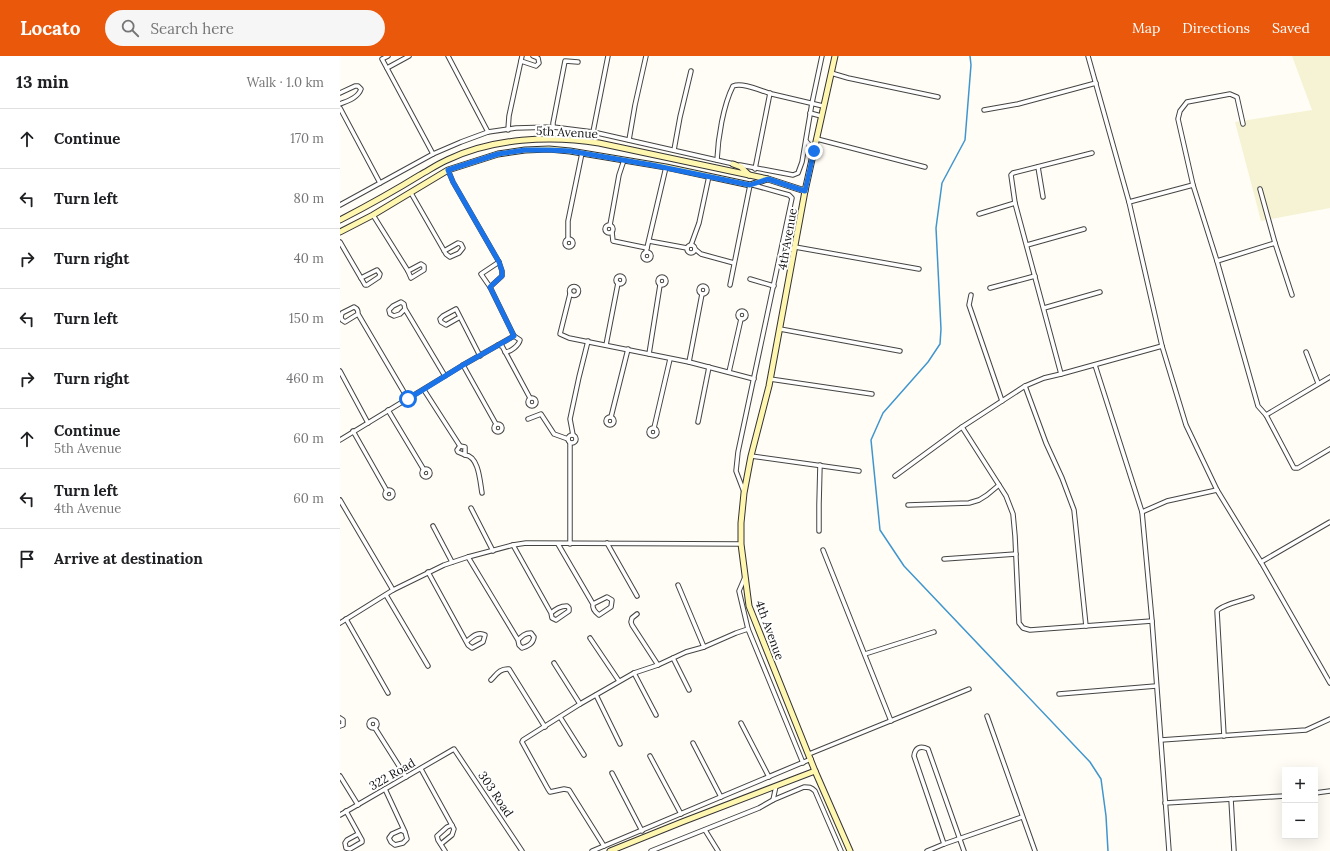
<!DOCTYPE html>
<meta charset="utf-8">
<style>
:root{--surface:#fff;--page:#f6f6f6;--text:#202124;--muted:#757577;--line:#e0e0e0;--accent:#ea580c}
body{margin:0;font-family:Lora,serif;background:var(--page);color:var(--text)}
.controls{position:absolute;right:12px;bottom:12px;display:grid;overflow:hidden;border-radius:0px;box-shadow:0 4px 16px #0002}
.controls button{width:36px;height:36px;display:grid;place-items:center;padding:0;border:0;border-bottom:1px solid var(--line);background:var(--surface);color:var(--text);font:20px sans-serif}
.stop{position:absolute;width:12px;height:12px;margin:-9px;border:3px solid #1a73e8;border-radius:50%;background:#fff}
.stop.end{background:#1a73e8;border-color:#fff;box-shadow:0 1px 4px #0008}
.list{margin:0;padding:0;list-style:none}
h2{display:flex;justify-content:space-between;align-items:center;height:52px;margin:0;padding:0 16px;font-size:17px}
h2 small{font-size:13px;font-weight:400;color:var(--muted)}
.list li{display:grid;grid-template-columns:26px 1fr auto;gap:12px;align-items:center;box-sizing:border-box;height:60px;padding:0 16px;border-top:1px solid var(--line)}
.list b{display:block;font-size:15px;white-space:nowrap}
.list p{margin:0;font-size:13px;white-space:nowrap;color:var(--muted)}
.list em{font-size:13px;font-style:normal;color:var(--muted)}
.icon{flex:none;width:22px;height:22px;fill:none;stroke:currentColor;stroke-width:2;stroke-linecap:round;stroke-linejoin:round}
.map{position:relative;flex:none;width:990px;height:795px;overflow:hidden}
header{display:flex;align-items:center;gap:24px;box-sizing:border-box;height:56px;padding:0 20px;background:var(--accent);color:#fff}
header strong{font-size:19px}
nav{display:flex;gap:22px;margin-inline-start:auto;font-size:14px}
.search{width:280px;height:36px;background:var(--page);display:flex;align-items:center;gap:10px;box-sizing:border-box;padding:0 14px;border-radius:22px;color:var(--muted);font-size:15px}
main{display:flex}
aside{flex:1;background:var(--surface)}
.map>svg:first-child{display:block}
.farmland{fill:#f6f3d4}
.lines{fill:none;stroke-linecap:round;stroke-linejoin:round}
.stream{stroke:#3f96cf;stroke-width:1.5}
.street-casing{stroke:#444;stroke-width:5.5}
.secondary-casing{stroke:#333;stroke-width:7}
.street{stroke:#fff;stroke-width:3.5}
.secondary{stroke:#fff6b0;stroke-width:5}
.route{stroke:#1a73e8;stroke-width:5}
.labels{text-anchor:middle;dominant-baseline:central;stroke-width:4;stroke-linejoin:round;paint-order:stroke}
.street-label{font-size:12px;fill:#111;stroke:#fff}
</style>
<header>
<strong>Locato</strong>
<div class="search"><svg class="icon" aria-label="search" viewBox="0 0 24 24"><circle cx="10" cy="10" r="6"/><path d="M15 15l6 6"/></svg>Search here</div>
<nav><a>Map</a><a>Directions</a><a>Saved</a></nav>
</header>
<main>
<aside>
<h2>13 min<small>Walk · 1.0 km</small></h2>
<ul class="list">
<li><svg class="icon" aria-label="ahead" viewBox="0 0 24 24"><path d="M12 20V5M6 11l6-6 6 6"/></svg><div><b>Continue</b></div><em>170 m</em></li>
<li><svg class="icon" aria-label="left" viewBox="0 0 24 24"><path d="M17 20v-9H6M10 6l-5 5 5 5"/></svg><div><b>Turn left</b></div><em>80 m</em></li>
<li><svg class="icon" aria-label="right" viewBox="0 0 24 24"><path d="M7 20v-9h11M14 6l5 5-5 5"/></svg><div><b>Turn right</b></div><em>40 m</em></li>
<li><svg class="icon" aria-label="left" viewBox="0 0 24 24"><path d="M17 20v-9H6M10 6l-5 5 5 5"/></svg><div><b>Turn left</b></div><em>150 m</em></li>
<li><svg class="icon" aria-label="right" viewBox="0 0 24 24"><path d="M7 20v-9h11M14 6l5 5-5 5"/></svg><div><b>Turn right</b></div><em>460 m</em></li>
<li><svg class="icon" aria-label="ahead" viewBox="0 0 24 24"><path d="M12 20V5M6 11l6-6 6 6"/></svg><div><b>Continue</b><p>5th Avenue</p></div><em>60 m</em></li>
<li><svg class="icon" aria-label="left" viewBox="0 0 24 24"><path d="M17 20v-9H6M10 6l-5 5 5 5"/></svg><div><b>Turn left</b><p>4th Avenue</p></div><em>60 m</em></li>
<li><svg class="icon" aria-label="arrive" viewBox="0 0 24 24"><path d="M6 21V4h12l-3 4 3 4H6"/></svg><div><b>Arrive at destination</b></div></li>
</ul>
</aside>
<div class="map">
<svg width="990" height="795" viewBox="0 0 990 795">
<rect width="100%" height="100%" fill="#fffdf5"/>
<polygon class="farmland" points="952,0 990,0 990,152 921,165 895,66 972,54"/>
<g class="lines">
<polyline class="stream" points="630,0 631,9 625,84 602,127 596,172 601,273 600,288 588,306 543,357 531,384 540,474 564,510 750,706 761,723 766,760 768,795"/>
<g class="street-casing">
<g id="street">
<polyline points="48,0 42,3 93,98"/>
<polyline points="108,0 148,76"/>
<polyline points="748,0 789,146 822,290 846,369 877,434 921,506 990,627"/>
<polyline points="181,5 196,10 199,7 198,2 193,0"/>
<polyline points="47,12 69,0"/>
<polyline points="491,17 508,22 598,41"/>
<path d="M 0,37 L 15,30 L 18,30 L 21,33 C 18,42 7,45 0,48"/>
<polyline points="0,52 40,127"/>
<polyline points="644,54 678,48 756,27"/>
<polyline points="470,57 481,60"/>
<polyline points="903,68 897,41 890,38 847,46 840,55 838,63 853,129 877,205 918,350 926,359 954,412 958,412 990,393"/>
<polyline points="213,71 213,67 225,5 238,6"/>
<polyline points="168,74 169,60 182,0"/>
<polyline points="253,76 268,0"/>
<polyline points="477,83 585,111"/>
<polyline points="289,84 295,49 306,0"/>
<polyline points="466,85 475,95"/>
<polyline points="334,94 340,61 351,15"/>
<path d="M 377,104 C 378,82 383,50 393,30 C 403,26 421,35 432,38 C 449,42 466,46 483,50"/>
<polyline points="400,109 453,119 458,117 462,106 472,47 482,0"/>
<polyline points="698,111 703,141"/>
<polyline points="415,113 430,37"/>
<polyline points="108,114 113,126 159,206 162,215 162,220 150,231"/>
<polyline points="920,133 935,187"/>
<polyline points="71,137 106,198 110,201 119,197 123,192 121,188 118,187 104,195"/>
<polyline points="789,146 853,129"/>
<polyline points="0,149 93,98 121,86 148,76 176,72 213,71 253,76 394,108"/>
<polyline points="639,158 675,147"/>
<polyline points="33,159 68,215"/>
<circle cx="269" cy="173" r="4"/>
<polyline points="270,169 279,119 284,104"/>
<polyline points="272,176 273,185 307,192"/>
<circle cx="229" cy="187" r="4"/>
<polyline points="228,183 228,165 242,97"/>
<polyline points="309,185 347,192"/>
<polyline points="0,186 21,222"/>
<circle cx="351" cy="193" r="4"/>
<polyline points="351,189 359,167 369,120"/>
<polyline points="687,189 744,173"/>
<polyline points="355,193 361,198 394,207"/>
<circle cx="307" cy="200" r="4"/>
<polyline points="306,196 326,111"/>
<polyline points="440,200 455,191 579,213"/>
<polyline points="877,205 935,187 952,239"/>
<path d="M 159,206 L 141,218 L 150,231 L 174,280 L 180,284 C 179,289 171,296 165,296"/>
<polygon points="81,208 84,210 84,214 71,222 68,215"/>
<polygon points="37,214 40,218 39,221 27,229 25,229 21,222"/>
<circle cx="280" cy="224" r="4"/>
<circle cx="322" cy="225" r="4"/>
<polyline points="410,223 434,230"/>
<polyline points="390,229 410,129"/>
<circle cx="363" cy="234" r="4"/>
<circle cx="234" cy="235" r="4.5"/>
<polyline points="650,232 695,220"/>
<polyline points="230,238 220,278 229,282 349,306 414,323"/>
<polyline points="631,239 629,249 662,345"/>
<polyline points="704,252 760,236"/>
<polyline points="65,253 60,258 54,260 50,258 49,254 53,250 61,246 64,248 65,253 105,320"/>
<circle cx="402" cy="259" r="4"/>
<path d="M 18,258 L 5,266 L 2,264 L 1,261 L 2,257 L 14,251 C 18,253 18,255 18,258 L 68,343"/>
<polyline points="120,261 106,269 101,266 100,263 103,260 116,253 140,300"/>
<polyline points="440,273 560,295"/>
<polyline points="158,289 162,290 190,342"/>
<polyline points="266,289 278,227"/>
<polyline points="966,296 978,327"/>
<polyline points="309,298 320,229"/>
<polyline points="349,306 362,238"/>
<polyline points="123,309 156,368"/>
<polyline points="755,309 802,456 812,565 829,795"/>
<polyline points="0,315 28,367"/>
<polyline points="389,316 401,263"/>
<polyline points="721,318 675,147 671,119 673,117 752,97"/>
<polyline points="430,323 532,338"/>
<polyline points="685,330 706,387 722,422 734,454 746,570"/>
<polyline points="84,334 120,390"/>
<circle cx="192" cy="346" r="4"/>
<polyline points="48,354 84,414"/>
<polyline points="926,359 990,321"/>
<circle cx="270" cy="365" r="4"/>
<polyline points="271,361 288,293"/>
<polyline points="188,363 201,358 214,378 228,383"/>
<polyline points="358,366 369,311"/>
<circle cx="158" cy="372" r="4"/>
<polyline points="622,371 666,440 673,458 675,480 679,567 683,572 690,574 812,565"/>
<circle cx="313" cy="376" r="4"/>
<polyline points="314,372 330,303"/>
<polyline points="13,375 47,435"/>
<circle cx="232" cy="383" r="4"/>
<polyline points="233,379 230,363 239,321 248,285"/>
<polyline points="0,384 123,309 174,280"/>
<polygon points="120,390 125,391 125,399 118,396 117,394"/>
<path d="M 125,399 C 139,400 140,426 142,437"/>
<polyline points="411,400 519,415"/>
<circle cx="86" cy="417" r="4"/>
<polyline points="555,420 622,371 685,330 704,322 721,318 822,290"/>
<circle cx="49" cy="438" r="4"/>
<polyline points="404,436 396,415 398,396 452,142 449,139 413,129"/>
<polyline points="0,444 53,534"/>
<polyline points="568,449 629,447 639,444 647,439 659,429"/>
<polyline points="131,452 153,495"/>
<polyline points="802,456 827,445 877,434"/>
<polyline points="93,470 112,506"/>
<polyline points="479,475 479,448 480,409"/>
<polyline points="267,487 297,540"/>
<path d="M 218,488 L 253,548 C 252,553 255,556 259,559 L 271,551 L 272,544 L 267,541 L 253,548"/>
<polyline points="230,488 230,387"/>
<path d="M 173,489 L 211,557 L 212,562 L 216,564 L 229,555 L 229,552 L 227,550 C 220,550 216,553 211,557"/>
<polyline points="483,494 551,665"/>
<path d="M 128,501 L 178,584 L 179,589 L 182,592 C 188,590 193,588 194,581 L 191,577 C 185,577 182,580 178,584"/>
<polyline points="604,503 676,498"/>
<polyline points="921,506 990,466"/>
<path d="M 88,516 L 128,589 L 132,592 L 143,586 L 145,579 C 138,575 132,581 127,585"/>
<polyline points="405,521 399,535 408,573 463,707"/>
<polyline points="338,529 364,591"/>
<polyline points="46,539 88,610"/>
<polyline points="297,558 292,562 291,566 292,569 318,609"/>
<polyline points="6,563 48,637"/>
<polyline points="0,567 53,534 104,509 128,501 173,489 186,487 401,488"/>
<polyline points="250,582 279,625"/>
<polyline points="525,598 594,576"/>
<polyline points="333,602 349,634"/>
<polyline points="214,607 240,648"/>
<polyline points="294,617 316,659"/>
<path d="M 151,624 C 156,619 160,612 169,613 L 205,671"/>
<polyline points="719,638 816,630"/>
<polyline points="256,639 280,688"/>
<polyline points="647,660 695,795"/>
<polyline points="220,661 244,699"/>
<polyline points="0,662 3,664 3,669 0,670"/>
<circle cx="33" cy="668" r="4"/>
<polyline points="401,667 429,721"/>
<polyline points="35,672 66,721"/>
<path d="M 884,680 L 877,555 C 883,548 902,545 912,541"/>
<polyline points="821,684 966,674 990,663"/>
<polyline points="353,687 381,741"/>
<polyline points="469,698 629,633"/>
<polyline points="310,700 341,758"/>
<polyline points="81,713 114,773 112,779 101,788"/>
<polyline points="272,717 302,775"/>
<polyline points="0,720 18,749"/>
<polyline points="45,733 65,776 67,783 63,787 55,789 51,786 49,782 52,778 61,774 65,776"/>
<polyline points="975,737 990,735"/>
<polyline points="891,743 894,795"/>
<polyline points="433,744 436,730"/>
<polyline points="825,747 945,740"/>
<polyline points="6,755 22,784 22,786 10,793 6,792 5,787 7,784 18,778"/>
<polyline points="0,759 114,693 182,795"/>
<polyline points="365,774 378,795"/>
<path d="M 604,788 L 574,700 C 575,692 580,689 588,693 L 624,795"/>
<polyline points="264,790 229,734 224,733 210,736 208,733 182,686 183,684 240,648 294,617 318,609 346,596 364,591 396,577 408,573"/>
<polyline points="105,795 98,784 97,780 107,771 112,769"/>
<polyline points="252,795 471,703"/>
<path d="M 311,795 L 419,752 L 433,744 L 464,731 C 469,731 471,731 475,735 L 501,795"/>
<polyline points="587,795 604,788 682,761"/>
</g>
</g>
<g class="secondary-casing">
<g id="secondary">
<polyline points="495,0 465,135 429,330 411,400 404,437 401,467 401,488 409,550 475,715 510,795"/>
<polyline points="393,108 401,111 409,119"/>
<path d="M 0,164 C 27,150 54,135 80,119 C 89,114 98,108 107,104 C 152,82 211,79 259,87 L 428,123 L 465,135"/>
<polyline points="0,176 33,159 108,114 158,98 185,94 209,93 230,95 326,111 410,129 427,123"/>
<polyline points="270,795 342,766 475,715"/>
</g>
</g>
<use href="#street" class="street"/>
<use href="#secondary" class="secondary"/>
</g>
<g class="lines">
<polyline class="route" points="68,343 123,309 174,280 150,231 162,220 162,215 159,206 113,126 108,114 158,98 185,94 209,94 230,95 312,109 410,129 428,123 465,135 474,95"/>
</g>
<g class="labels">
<g class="street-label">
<text transform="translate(227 76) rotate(3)">5th Avenue</text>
<text transform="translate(447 183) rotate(-80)">4th Avenue</text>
<text transform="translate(430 574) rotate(70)">4th Avenue</text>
<text transform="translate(52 718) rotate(-30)">322 Road</text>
<text transform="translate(156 738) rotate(56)">303 Road</text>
</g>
</g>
</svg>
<div class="controls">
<button>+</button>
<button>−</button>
</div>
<div class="stop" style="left:68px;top:343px"></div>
<div class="stop end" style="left:474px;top:95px"></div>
</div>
</main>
